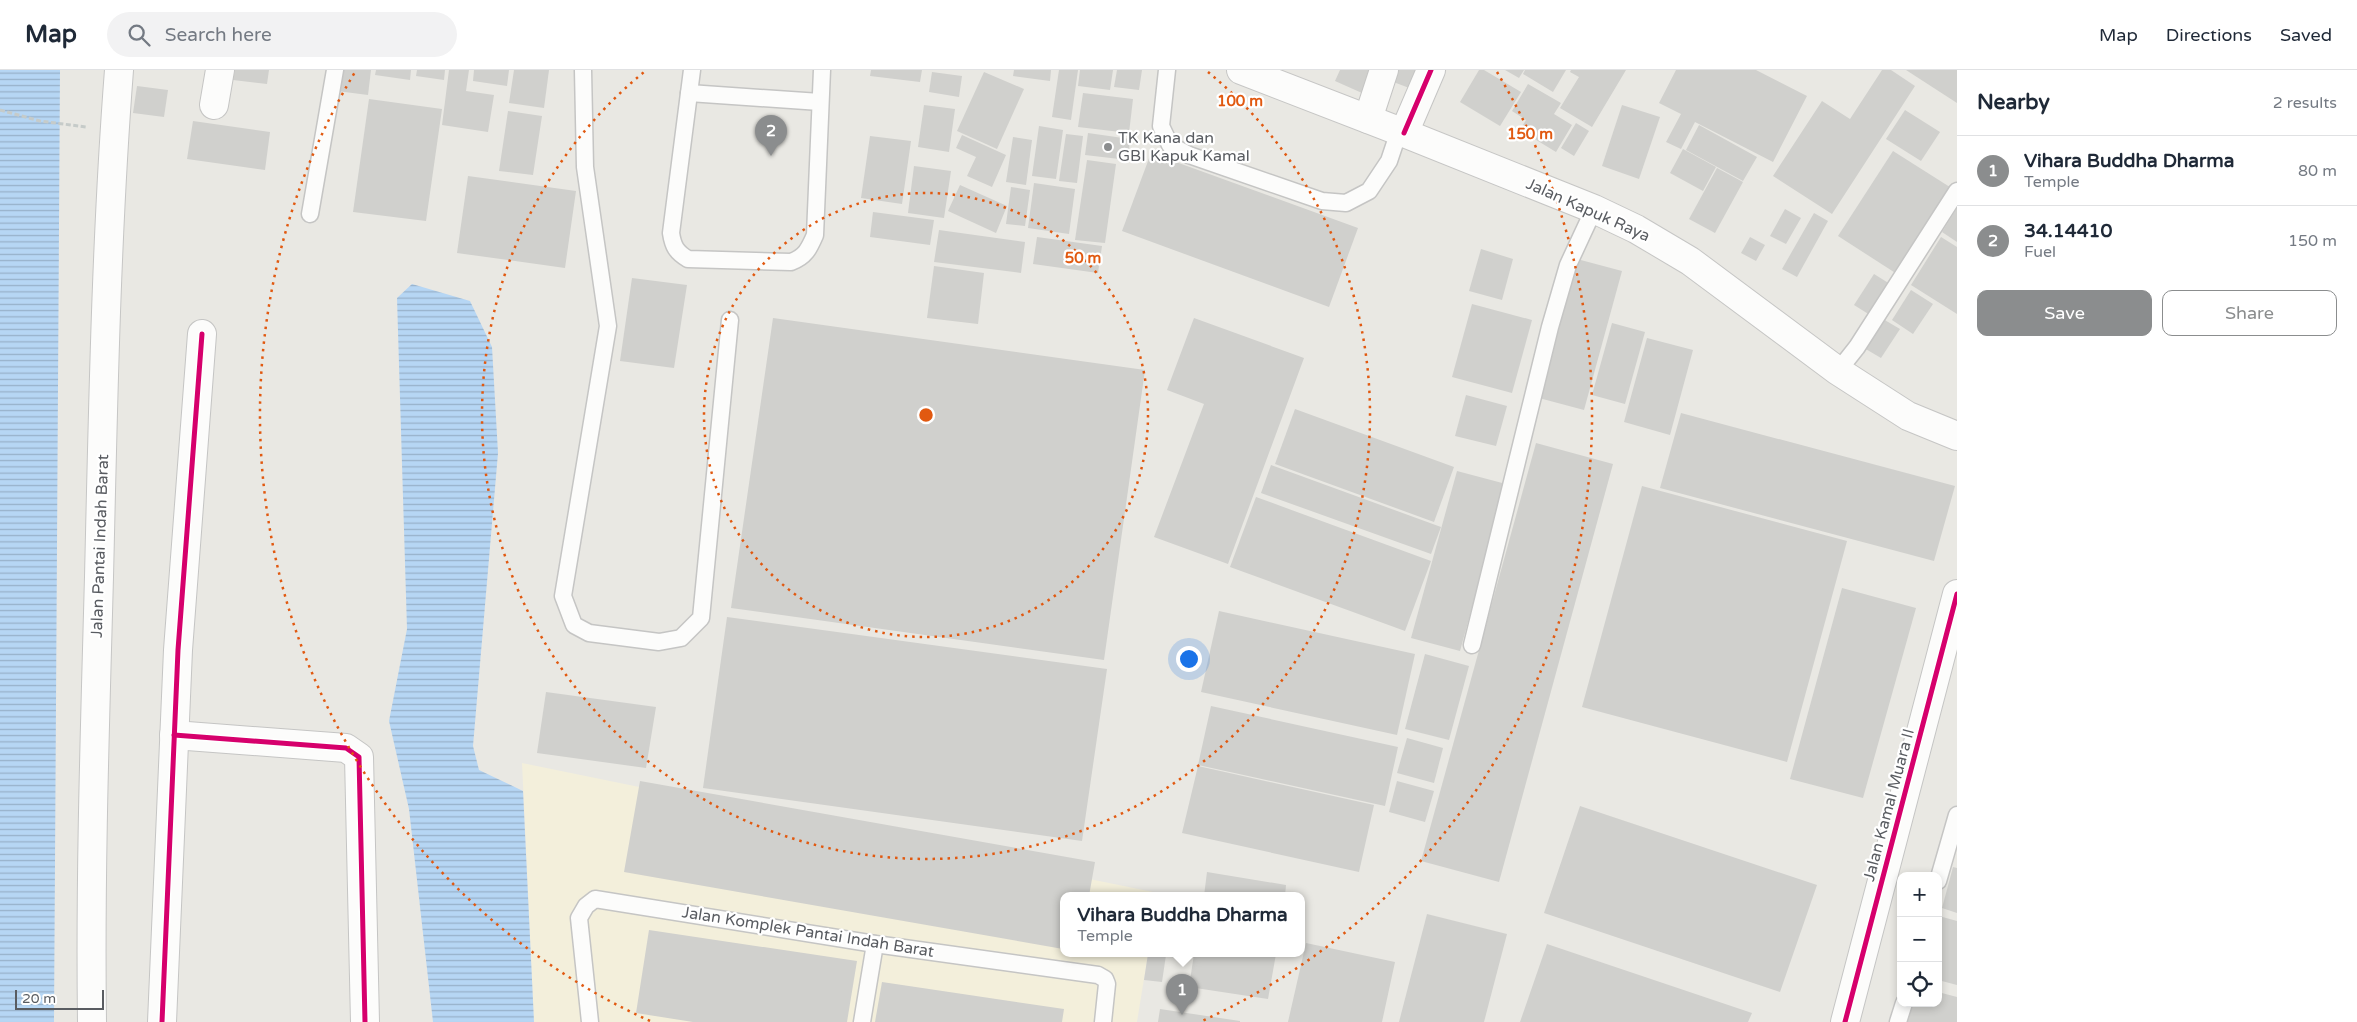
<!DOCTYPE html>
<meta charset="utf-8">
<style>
:root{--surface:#fff;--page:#f2f2f3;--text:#1f2937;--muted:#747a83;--line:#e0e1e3;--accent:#8b8d8e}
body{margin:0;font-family:"Varela Round",sans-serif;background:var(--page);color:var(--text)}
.controls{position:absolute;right:15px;bottom:15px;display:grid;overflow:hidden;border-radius:10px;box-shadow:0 2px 8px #0003}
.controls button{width:45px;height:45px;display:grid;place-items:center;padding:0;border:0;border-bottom:1px solid var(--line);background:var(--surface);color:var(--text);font:25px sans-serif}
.scale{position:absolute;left:15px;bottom:12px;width:89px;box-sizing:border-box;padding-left:5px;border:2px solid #595c61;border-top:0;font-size:14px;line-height:18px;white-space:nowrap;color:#595c61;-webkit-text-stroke:4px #fff;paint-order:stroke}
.you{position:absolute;left:1188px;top:588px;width:18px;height:18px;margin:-12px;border:4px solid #fff;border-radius:50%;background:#1a73e8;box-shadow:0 0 0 8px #1a73e833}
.badge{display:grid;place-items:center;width:32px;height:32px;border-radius:50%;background:var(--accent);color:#fff;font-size:16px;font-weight:700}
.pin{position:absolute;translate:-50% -41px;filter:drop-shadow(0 1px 2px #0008)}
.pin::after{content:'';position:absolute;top:26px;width:18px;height:15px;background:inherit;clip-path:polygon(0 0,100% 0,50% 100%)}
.popup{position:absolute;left:1060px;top:822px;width:245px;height:65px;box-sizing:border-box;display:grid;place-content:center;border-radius:10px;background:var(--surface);filter:drop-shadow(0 1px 4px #0005);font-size:16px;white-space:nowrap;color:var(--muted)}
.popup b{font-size:19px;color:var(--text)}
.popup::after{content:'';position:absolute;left:50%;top:100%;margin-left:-10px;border:10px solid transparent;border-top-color:var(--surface)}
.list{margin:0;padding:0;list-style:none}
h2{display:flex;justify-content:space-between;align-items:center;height:65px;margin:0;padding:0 20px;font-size:21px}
h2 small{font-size:16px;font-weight:400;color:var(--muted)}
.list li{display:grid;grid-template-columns:32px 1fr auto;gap:15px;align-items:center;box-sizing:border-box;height:70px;padding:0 20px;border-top:1px solid var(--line)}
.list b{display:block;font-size:19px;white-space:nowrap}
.list p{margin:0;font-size:16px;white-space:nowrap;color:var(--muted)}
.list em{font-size:16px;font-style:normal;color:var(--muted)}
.actions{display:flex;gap:10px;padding:15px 20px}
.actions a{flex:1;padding:11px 0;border:1px solid var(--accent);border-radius:10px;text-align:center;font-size:18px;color:var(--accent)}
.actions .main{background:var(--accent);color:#fff}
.icon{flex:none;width:28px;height:28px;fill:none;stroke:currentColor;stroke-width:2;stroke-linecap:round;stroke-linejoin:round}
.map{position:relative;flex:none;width:1957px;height:952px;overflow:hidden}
header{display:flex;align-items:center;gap:30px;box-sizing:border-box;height:70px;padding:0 25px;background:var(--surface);border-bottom:1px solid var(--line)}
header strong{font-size:24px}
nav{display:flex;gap:28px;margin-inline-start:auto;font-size:18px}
.search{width:350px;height:45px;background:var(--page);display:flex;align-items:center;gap:12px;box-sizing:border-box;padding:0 18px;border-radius:28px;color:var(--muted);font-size:19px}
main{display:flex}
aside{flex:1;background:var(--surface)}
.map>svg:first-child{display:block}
.commercial{fill:#f3efdb}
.water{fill:url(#water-rules)}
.building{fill:#d0d0cd}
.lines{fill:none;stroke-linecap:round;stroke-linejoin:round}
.service-casing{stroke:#c5c5c4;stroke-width:19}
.minor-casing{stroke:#c5c5c4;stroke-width:30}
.secondary-casing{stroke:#c6c6c5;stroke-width:30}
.path{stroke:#c6cbc9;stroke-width:3;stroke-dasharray:5 2.5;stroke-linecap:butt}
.service{stroke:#fcfcfb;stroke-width:16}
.minor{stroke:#fcfcfb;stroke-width:28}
.secondary{stroke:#fcfcfb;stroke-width:28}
.cycleway-casing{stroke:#fff;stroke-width:8}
.cycleway{stroke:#d6006c;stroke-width:5}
.ring{fill:none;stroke:#e15910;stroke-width:2.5;stroke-dasharray:2.5 5}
.poi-dot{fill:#8b8d8e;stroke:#fff;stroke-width:2}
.labels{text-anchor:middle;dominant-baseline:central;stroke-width:4.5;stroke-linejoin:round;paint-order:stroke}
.poi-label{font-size:16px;fill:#595c61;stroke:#fff;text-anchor:start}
.street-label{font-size:16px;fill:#595c61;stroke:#fff}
.centre{fill:#e15910;stroke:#fff;stroke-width:2.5}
.ring-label{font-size:15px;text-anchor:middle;font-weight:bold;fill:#e15910;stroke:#fff;stroke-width:4.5;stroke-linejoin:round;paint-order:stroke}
</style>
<header>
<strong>Map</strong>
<div class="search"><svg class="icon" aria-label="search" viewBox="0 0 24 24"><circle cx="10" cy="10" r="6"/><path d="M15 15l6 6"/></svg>Search here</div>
<nav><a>Map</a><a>Directions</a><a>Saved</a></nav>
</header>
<main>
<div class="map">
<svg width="1957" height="952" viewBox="0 0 1957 952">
<defs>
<pattern id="water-rules" width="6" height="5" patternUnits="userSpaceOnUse" patternTransform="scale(1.25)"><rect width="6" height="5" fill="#b6d6f4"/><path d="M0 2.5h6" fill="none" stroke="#97b1c9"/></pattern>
</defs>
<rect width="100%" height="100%" fill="#e9e8e3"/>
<polygon class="commercial" points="522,693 1158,823 1157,826 1063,826 1063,884 1148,884 1137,952 534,952"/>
<g class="water">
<polygon points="0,0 60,0 54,952 0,952"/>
<polygon points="412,214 470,231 492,277 498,383 473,676 479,700 523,721 534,952 433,952 409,739 389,651 407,559 397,228"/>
</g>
<g class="building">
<polygon points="235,0 269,0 267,14 233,10"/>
<polygon points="340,0 371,0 368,25 337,21"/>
<polygon points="376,0 411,0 410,10 375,5"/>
<polygon points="417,0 445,0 444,10 416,6"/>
<polygon points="449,0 469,0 466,21 494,25 488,62 442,55"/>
<polygon points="474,0 509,0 507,16 473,11"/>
<polygon points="514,0 549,0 544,38 509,33"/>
<polygon points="871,0 922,0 920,12 870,6"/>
<polygon points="1014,0 1051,0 1050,11 1013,6"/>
<polygon points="1059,0 1078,0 1071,50 1052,47"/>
<polygon points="1080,0 1113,0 1110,20 1078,16"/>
<polygon points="1117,0 1142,0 1139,20 1114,17"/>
<polygon points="1340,0 1372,0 1362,23 1335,11"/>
<polygon points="1386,0 1425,0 1417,21 1383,8"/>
<polygon points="1479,0 1484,0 1521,22 1500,56 1460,32"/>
<polygon points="1505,0 1524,0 1519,8"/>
<polygon points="1525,0 1566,0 1553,22 1523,4"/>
<polygon points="1571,0 1626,0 1592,57 1560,38 1579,7 1570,2"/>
<polygon points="1676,0 1756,0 1807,26 1773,92 1695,52 1681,79 1666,72 1681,44 1659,33"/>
<polygon points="1882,0 1891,0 1915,16 1832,144 1773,106 1822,31 1850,49"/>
<polygon points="1906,0 1957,0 1957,33"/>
<polygon points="932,2 962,6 959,27 929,22"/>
<polygon points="984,2 1024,19 997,79 957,61"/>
<polygon points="1528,14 1561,33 1554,44 1572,55 1556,82 1520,60 1526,50 1512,41"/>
<polygon points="137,16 168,20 164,47 133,43"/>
<polygon points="1083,23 1133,29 1129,63 1078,57"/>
<polygon points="369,29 442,39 426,151 353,142"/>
<polygon points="924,35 955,39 949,82 918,77"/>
<polygon points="1622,35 1660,47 1639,109 1602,96"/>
<polygon points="1905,40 1940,62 1921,91 1886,69"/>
<polygon points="508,41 542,46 533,105 499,101"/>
<polygon points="193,51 270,62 265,100 187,89"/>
<polygon points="1576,53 1589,61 1574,86 1561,78"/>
<polygon points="1699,55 1757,87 1743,111 1686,80"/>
<polygon points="1039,56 1063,60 1056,109 1032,106"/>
<polygon points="1088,63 1130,69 1128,90 1085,85"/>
<polygon points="1066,64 1083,66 1077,113 1059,111"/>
<polygon points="962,65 1006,85 992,117 967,106 976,87 956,78"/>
<polygon points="870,66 911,71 902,134 861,128"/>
<polygon points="1013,67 1032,70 1026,115 1006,112"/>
<polygon points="1683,79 1716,97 1703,121 1670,103"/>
<polygon points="1893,81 1953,119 1897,204 1838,166"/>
<polygon points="1151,83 1358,158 1329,237 1122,161"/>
<polygon points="1087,90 1116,94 1105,173 1075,170"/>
<polygon points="914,96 951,101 944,148 908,143"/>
<polygon points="1717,98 1743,112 1715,163 1689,149"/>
<polygon points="468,106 576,121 565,198 457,183"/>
<polygon points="1034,113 1075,119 1069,164 1028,158"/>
<polygon points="960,115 1007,136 996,163 948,141"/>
<polygon points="1011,117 1030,120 1025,156 1006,154"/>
<polygon points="1957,138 1957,172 1942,162"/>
<polygon points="1785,139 1801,148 1786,174 1770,166"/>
<polygon points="873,142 934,150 930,175 870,167"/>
<polygon points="1814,143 1828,151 1797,207 1782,199"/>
<polygon points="939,160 1025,172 1021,203 934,192"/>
<polygon points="1037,167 1102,176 1098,203 1033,194"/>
<polygon points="1750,167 1765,175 1756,191 1741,183"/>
<polygon points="1941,167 1957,177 1957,244 1911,215"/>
<polygon points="1481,179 1513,189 1502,230 1469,221"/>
<polygon points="1577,189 1622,201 1584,340 1539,328"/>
<polygon points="934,196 984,203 978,254 927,248"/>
<polygon points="1874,204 1890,214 1870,245 1854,235"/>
<polygon points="632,208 687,215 674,298 620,291"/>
<polygon points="1911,220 1933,234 1913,264 1892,250"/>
<polygon points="1472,234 1532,250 1512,323 1452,307"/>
<polygon points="773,248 1145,300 1104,590 731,538"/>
<polygon points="1194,248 1304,288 1228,494 1154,467 1204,334 1167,320"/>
<polygon points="1883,249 1900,259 1881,288 1864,278"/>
<polygon points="1612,253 1645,262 1625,334 1592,325"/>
<polygon points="1647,268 1693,280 1670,365 1624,352"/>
<polygon points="1466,325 1507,336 1496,376 1455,366"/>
<polygon points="1295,339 1454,397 1434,452 1275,394"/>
<polygon points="1681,343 1955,416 1934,491 1660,418"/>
<polygon points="1536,373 1613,394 1499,812 1421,791"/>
<polygon points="1271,395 1441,457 1431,484 1261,423"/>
<polygon points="1457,401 1506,414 1460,581 1411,568"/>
<polygon points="1642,416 1847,471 1787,692 1582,637"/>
<polygon points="1256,427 1431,491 1405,561 1230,497"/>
<polygon points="1842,518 1916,538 1863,728 1790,709"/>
<polygon points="1219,541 1415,584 1397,665 1201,622"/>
<polygon points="727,547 1107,599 1082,771 703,718"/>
<polygon points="1425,584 1469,596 1449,670 1405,659"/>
<polygon points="546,622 656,637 646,698 537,683"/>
<polygon points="1211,636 1398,677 1385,736 1198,695"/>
<polygon points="1407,668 1443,678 1434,713 1397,703"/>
<polygon points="1198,696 1374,735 1359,802 1182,763"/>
<polygon points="640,711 1095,792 1089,826 1063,826 1063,879 624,802"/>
<polygon points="1397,711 1434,721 1425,752 1389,742"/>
<polygon points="1580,736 1817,815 1780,922 1544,843"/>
<polygon points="1953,797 1957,798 1957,843 1942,838"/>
<polygon points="1207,802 1286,815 1285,826 1204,826"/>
<polygon points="1427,844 1507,864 1484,952 1399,952"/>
<polygon points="1939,846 1957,851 1957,915 1938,910"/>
<polygon points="649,860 857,891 847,952 693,952 636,943"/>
<polygon points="1306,873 1395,892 1382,952 1288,952"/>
<polygon points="1547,874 1752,943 1748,952 1520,952"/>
<polygon points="1148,884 1166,885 1162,912 1144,910"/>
<polygon points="1194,884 1276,884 1268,929 1189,917"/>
<polygon points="882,912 1064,939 1062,952 875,952"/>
<polygon points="1938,922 1957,927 1957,952 1905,952 1910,933 1938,933"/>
<polygon points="1160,939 1240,951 1240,952 1158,952"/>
</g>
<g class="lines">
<g class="service-casing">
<g id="service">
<polyline points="583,0 585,97 608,256 563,526 574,555 589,563 659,572 681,568 701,548 730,250"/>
<path d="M 692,0 L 671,163 C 673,176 676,182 688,189 L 791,192 C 805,187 809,179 815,165 L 822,0"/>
<polyline points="1167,0 1161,56 1170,75 1189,85 1322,131 1346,133 1369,121 1389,91 1399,61"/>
<polyline points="689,23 820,32"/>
<polyline points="310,144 335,0"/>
<polyline points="1838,301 1857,277 1957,121"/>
<polyline points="1472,575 1550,257 1568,195 1594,139"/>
<polyline points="1938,811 1957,745"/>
<polyline points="590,952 579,848 586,836 595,829 875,874 1098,905 1105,909 1107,914 1103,952"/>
<polyline points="862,952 875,874"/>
<polyline points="1898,952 1904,933"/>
</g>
</g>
<g class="minor-casing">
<g id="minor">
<polyline points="214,35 220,0"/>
<polyline points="1368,49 1384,0"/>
<polyline points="1404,63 1431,0"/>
<polyline points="174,665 346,678 359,687 365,952"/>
<polyline points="162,952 178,580 202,264"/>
<polyline points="1845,952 1957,524"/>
</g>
</g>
<g class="secondary-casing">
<g id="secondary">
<polyline points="1241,0 1404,63 1594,139 1636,159 1690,191 1838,301 1908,346 1957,366"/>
<path d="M 92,952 C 90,804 95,655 99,507 C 103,338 106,168 119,0"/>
</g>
</g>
<polyline class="path" points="0,40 40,51 86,57"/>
<use href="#service" class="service"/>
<use href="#minor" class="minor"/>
<use href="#secondary" class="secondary"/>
<g class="cycleway-casing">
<g id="cycleway">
<polyline points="1404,63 1431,0"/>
<polyline points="174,665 346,678 359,687 365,952"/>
<polyline points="162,952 178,580 202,264"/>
<polyline points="1845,952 1957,524"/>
</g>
</g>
<use href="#cycleway" class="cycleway"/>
</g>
<g class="ring">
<circle cx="926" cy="345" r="222"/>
<path d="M1208 2A444 444 0 1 1 644 2"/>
<path d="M650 951A666 666 0 0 1 355 2M1497 2A666 666 0 0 1 1202 951"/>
</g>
<circle class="poi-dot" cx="1108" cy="77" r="5"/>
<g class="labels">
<g class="poi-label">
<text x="1118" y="68">TK Kana dan<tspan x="1118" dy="18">GBI Kapuk Kamal</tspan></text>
</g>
<g class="street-label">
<text transform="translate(1588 140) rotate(24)">Jalan Kapuk Raya</text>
<text transform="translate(100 476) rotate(-88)">Jalan Pantai Indah Barat</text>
<text transform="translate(1889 735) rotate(-75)">Jalan Kamal Muara II</text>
<text transform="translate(808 862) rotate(9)">Jalan Komplek Pantai Indah Barat</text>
</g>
</g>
<circle cx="926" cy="345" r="8" class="centre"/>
<g class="ring-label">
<text x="1240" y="36">100 m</text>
<text x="1530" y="69">150 m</text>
<text x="1083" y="193">50 m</text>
</g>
</svg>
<div class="controls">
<button>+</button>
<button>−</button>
<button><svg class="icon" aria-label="locate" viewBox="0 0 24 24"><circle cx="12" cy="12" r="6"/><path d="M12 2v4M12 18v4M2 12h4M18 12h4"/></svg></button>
</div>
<div class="scale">20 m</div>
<div class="you"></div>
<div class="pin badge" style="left:1182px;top:945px">1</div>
<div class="popup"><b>Vihara Buddha Dharma</b>Temple</div>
<div class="pin badge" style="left:771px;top:86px">2</div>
</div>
<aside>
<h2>Nearby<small>2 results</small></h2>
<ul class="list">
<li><span class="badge">1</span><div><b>Vihara Buddha Dharma</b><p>Temple</p></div><em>80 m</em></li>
<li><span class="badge">2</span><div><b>34.14410</b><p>Fuel</p></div><em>150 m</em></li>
</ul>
<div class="actions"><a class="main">Save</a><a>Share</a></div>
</aside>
</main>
